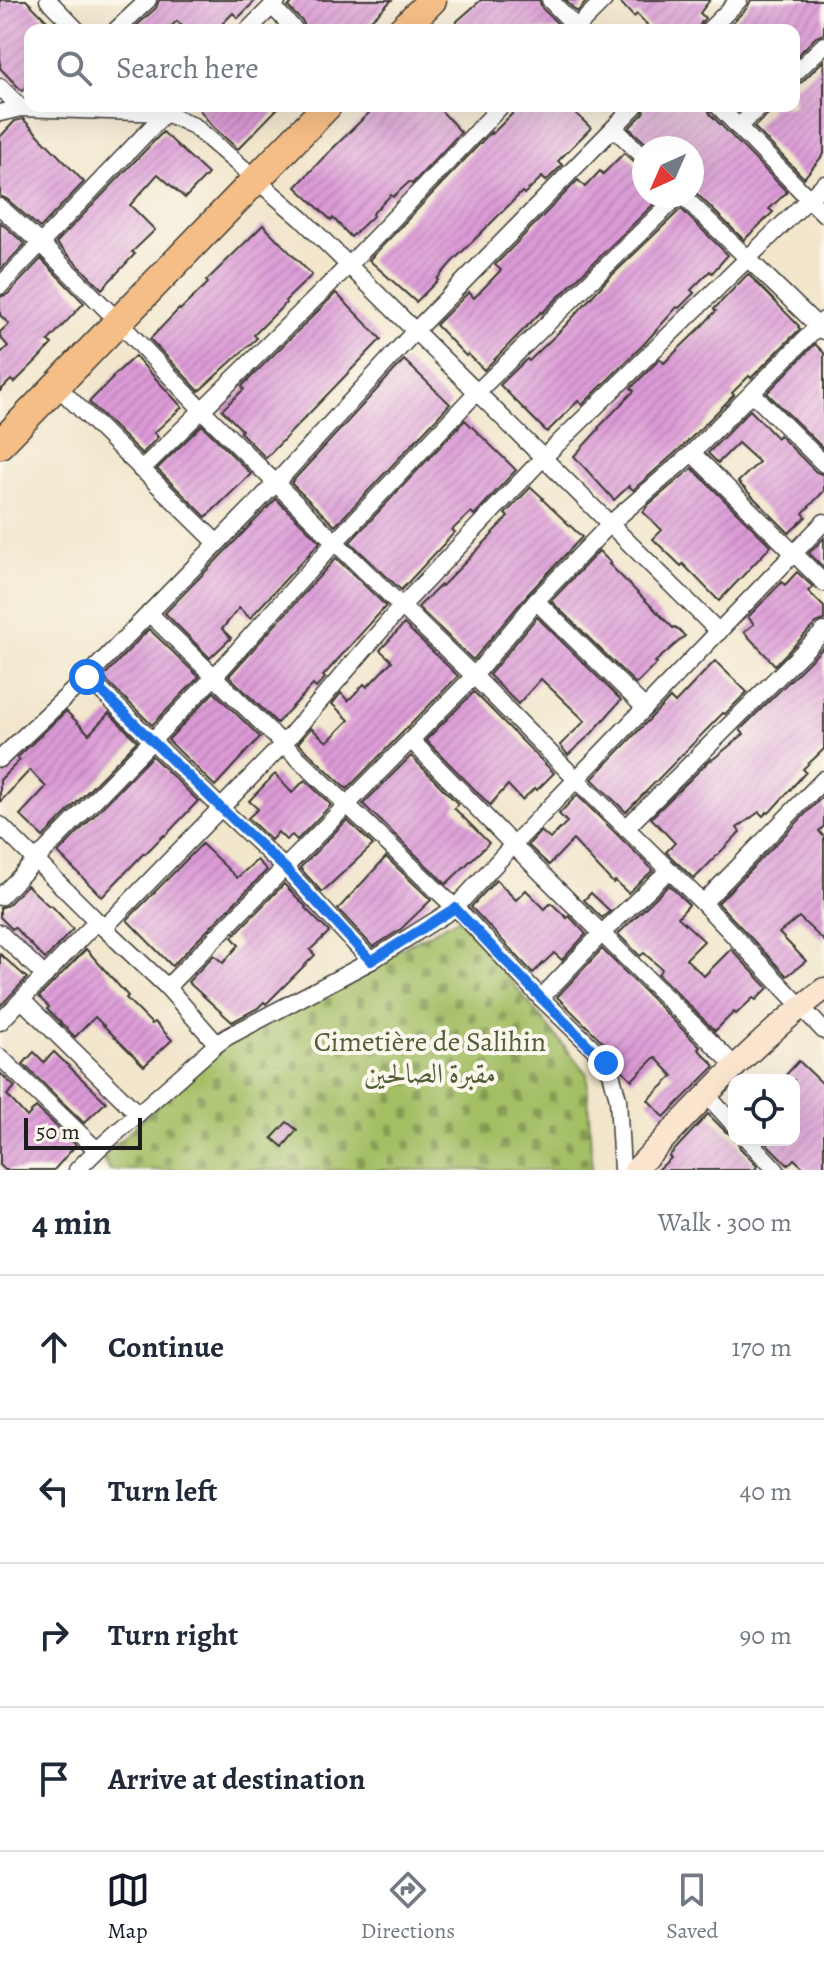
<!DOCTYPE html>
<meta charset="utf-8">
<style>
:root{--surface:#fff;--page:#f2f2f3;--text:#1f2937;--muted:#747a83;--line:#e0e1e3;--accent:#111827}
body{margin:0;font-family:Alegreya,Amiri,serif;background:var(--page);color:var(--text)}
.controls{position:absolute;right:24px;bottom:24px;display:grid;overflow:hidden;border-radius:16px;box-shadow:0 8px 32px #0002}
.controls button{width:72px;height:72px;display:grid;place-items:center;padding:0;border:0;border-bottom:2px solid var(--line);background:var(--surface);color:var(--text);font:40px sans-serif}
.compass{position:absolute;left:632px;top:136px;width:72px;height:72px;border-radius:50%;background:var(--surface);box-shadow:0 8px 32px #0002;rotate:225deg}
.scale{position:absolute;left:24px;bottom:20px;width:118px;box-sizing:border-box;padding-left:8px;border:4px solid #1c1c1c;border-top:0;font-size:22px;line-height:28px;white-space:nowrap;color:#1c1c1c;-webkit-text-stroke:6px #fbf7ec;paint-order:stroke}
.stop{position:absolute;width:24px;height:24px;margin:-18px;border:6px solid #1a73e8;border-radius:50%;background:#fff}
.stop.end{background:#1a73e8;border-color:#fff;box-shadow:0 2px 8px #0008}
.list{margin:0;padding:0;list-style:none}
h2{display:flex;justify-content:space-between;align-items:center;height:104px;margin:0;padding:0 32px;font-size:34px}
h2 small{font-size:26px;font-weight:400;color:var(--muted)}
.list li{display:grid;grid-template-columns:52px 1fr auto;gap:24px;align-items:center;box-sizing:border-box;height:144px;padding:0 32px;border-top:2px solid var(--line)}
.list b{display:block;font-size:30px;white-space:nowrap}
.list em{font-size:26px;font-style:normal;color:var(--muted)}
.icon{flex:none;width:44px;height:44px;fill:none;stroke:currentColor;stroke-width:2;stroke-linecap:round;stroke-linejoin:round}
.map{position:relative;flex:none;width:824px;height:1170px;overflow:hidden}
.search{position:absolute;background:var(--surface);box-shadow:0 8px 32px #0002;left:24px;right:24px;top:24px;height:88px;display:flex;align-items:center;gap:20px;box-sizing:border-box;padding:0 28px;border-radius:16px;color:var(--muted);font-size:30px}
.sheet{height:680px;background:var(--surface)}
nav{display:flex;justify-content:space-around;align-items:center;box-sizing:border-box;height:112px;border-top:2px solid var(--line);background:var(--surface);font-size:22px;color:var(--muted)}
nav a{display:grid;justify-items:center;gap:4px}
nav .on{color:var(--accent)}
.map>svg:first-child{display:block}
.cemetery{fill:url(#cemetery-stones);stroke:#606d40;stroke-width:2}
.building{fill:url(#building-hatch)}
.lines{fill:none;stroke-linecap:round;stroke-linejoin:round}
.street-casing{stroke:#3c3a36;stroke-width:19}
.secondary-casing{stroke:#3c3a36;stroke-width:25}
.highway-casing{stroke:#3c3a36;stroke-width:31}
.street{stroke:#fff;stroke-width:16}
.secondary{stroke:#fbe5cf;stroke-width:22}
.highway{stroke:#f6be87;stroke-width:28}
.route{stroke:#1a73e8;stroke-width:10}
.labels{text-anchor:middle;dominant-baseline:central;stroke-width:8;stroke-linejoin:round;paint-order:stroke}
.park-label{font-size:28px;fill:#525d39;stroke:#fbf7ec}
</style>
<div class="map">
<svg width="824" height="1170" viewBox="0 0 824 1170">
<defs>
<pattern id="cemetery-stones" width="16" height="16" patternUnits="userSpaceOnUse" patternTransform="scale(2)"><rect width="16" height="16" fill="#a3be64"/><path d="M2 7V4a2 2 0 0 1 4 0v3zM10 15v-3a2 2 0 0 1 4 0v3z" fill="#849a52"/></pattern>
<pattern id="building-hatch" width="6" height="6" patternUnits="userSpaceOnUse" patternTransform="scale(2)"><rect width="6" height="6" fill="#db9ad6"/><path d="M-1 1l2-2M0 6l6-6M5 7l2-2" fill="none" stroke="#bb84b7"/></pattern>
</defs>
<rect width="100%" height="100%" fill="#fbf7ec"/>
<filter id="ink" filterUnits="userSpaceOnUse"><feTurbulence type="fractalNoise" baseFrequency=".0125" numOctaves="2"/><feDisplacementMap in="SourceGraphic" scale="16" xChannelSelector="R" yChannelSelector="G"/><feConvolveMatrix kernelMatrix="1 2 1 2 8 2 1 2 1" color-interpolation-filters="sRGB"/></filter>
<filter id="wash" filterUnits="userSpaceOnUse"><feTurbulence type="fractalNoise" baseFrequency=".006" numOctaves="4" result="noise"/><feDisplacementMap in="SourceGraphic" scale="32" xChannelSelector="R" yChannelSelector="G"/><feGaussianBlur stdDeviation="1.8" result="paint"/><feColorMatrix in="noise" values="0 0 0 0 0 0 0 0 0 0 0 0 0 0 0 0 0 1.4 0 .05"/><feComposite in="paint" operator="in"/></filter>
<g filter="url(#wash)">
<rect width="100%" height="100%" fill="#f2e6cc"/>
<polygon class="cemetery" points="459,918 587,1074 592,1170 110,1170 101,1158 230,1038"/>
<g id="blocks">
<g class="building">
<polygon points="0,0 26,0 56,30 30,30 30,82 22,91 0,68"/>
<polygon points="159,0 256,0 238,18 233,13 216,30 186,30 177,21 167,30 132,30 156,8"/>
<polygon points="295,0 392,0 370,21 372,23 364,30 306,30 303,22 288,7"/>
<polygon points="481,0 539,0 542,8 561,27 557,30 450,30 457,23 456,22"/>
<polygon points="565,0 588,0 577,12"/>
<polygon points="618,0 710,0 700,13 705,18 701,23 698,30 652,30 637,14 634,17"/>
<polygon points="751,0 824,0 824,34 816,37 794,59 794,30 725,30 747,8"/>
<polygon points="824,60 824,154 804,178 754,127 768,114 771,106 794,106 794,85 802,82"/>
<polygon points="197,106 280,106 238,149 212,126"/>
<polygon points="376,106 437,106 461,132 412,184 409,182 393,197 391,195 372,214 373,216 351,237 333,218 331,220 296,187 322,159"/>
<polygon points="512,106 568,106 591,128 558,161 562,165 546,181 542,177 524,194 522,192 453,261 437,279 438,280 416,302 369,260 491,132 492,134 513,113 511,110"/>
<polygon points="646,106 707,106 710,114 787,192 769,209 773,212 744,240 692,189 692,148 651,148 629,128 643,114"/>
<polygon points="23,119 84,182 40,228 7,199 0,196 0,137 15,121"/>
<polygon points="163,132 208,174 185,198 158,174 130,205 155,230 132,252 135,254 102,289 56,243"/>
<polygon points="624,153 637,165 644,168 644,196 662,196 542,313 541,312 484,370 468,354 466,356 436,325 469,292 474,298 501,270 495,265 578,180 585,187 600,171 603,174"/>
<polygon points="681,209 728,255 712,273 710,271 691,290 694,293 679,308 677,307 644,344 582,405 578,401 547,432 500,385 527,359 529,361 563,328 607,280"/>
<polygon points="0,222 25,244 0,270"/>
<polygon points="263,225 312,275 285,301 286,303 254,335 257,338 199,391 150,339 179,309 180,310 208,283 206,281"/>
<polygon points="41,259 84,303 48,341 52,344 39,358 14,383 11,380 0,391 0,354 8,346 0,337 0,332 9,324 0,315 0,297 8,294"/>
<polygon points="748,274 799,326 798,327 800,329 751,378 749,376 732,393 734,395 684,445 633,490 629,486 614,500 574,456 599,429 598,428 634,391 631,388 660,359 664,363 699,329 716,311 714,309"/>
<polygon points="336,293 381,339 266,458 240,432 242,430 222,410 244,389 242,386"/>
<polygon points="815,344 824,353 824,449 767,393"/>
<polygon points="135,356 182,407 154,433 158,437 142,454 89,402 113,378 112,377"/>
<polygon points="404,360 450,404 335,526 291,483"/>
<polygon points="750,410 777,438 779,435 816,472 824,475 824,491 803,513 806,517 789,533 738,482 759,462 738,443 718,463 708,453"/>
<polygon points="465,420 516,470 474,515 471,512 452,530 455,532 401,590 350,542"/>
<polygon points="202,425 251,474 206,517 157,469"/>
<polygon points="692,468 771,546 719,601 683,564 681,566 653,539 662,530 643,512 648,505"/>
<polygon points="531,487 543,498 542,499 582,537 528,594 473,660 418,607 441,585 442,586 493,534 492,533 508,517 505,514"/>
<polygon points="276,499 320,542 250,618 239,608 222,629 231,638 210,658 165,613"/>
<polygon points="824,538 824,568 809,553"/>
<polygon points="599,551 611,563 609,564 673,628 675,627 685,636 655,662 657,663 636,684 551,601"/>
<polygon points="336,558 386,606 323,676 325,678 316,688 313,685 277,723 229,676"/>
<polygon points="797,572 813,587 808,591 824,607 824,620 816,623 775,665 744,632 754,624 748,617 782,582 785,585"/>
<polygon points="537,617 621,700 592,733 568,755 560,745 585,721 541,679 518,704 489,675"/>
<polygon points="404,624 458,676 347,789 298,743 311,728 327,742 349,720 332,704 341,693 348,701 364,684 367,687 392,661 380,650"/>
<polygon points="149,629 199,677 152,725 103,677"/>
<polygon points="824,647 824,749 803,769 806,772 769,813 767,812 763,816 759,812 737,828 740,832 694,879 666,852 675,843 651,818 711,759 712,760 744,734 740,730"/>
<polygon points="715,661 747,692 725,714 723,713 626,812 592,779 670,698 675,703"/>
<polygon points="214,692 260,737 215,786 168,740"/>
<polygon points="474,692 554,773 537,790 535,788 522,800 508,785 490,805 426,740"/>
<polygon points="66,711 89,734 109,713 137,741 43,837 20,815 46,787 30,770 0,802 0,780 20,760 17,758"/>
<polygon points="152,756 198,801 165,836 164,835 145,854 144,853 102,897 58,853"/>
<polygon points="411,756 458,804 454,808 489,843 446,884 363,804"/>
<polygon points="275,774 292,793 305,780 331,805 297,840 292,835 286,840 278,832 271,840 248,818 258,809 249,801"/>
<polygon points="577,795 653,870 628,893 615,881 613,883 573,840 549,865 528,845 541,831 550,839 567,822 559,814"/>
<polygon points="824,795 824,826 819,831 824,837 824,941 799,917 779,933 806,961 787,976 718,903"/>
<polygon points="347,820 373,845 322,892 300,868"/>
<polygon points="202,844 237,878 257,860 267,870 172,966 127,920"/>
<polygon points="386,857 431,900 401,929 373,947 338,909"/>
<polygon points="496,880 516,900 526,890 545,909 551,903 567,918 569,916 586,934 562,960 554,953 533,973 471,907"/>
<polygon points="284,884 306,907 305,908 329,932 310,950 315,955 266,1004 264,1002 258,1008 232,1022 188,982 214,955 223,963 239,945 232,937"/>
<polygon points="27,885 49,906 51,905 73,929 45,959 14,927 12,929 0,917 0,908 8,905"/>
<polygon points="669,885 689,905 678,917 704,941 686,959 704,976 731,949 768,988 756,1000 753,998 736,1014 734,1012 715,1031 658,974 662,969 644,953 640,956 618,934"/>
<polygon points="591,893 610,911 602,918 584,900"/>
<polygon points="86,949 128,996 126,998 152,1024 155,1022 172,1040 144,1066 95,1017 75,1037 47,1009 49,1007 39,997"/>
<polygon points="602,949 700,1047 698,1049 715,1066 664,1117 648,1100 673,1076 655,1057 632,1080 621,1069 608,1047 557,997"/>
<polygon points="0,954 27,978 0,1006"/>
<polygon points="34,1052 44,1062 54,1052 106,1102 84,1123 23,1064"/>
<polygon points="799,1061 824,1085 824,1170 806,1170 794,1159 788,1165 763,1140 794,1140 794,1080 781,1080"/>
<polygon points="0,1073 15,1087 7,1095 27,1117 36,1107 76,1145 54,1170 5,1170 0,1165"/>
<polygon points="708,1114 726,1132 734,1136 734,1140 737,1140 740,1148 757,1166 755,1170 658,1170 671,1158 669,1156"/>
<polygon points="287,1122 297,1130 283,1147 272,1138"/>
</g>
</g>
</g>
<g filter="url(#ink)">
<use href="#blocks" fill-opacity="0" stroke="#3c3a36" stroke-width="2"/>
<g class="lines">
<g class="street-casing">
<g id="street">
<polyline points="48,0 77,30"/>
<polyline points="550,0 579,30"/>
<polyline points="272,6 295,30"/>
<polyline points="116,30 148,0"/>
<polyline points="248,30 278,0"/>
<polyline points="574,30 604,0"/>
<polyline points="709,30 739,0"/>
<polyline points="794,74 824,45"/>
<polyline points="0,87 21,108"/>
<polyline points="158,106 166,113 194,126 302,219 719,632"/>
<polyline points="718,106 824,214"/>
<polyline points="0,113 21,108 166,113"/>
<polyline points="738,127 760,106"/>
<polyline points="614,128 644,157"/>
<polyline points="683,196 823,331"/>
<polyline points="0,207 40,243 118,321 202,410 335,542 474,676 576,779 703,903 824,1031"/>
<polyline points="0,286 171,107"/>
<polyline points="57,386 217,543"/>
<polyline points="752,393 824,464"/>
<polyline points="692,453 824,583"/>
<polyline points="141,470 349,265 501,106"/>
<polyline points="536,601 645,708"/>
<polyline points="149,613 283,744 465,917 541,998 600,1055 611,1073 618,1099 622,1170"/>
<polyline points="87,677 221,808 285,868 371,961"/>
<polyline points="411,740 513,845 736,1067"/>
<polyline points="0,759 87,677 276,483 415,331 635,106"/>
<polyline points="0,825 104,928 167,987 217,1044 227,1037 371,961 455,908 513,845 824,522"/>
<polyline points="626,828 824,631"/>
<polyline points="0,897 214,677 335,542 476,393 678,196"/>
<polyline points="703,903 824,779"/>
<polyline points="104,928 283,744 401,607 542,459 824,184"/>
<polyline points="0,933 45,976"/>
<polyline points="167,987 474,676 536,601 611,523 692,453 824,320"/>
<polyline points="541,998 602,933 668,871"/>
<polyline points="22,1000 138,1114"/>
<polyline points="0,1022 97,921"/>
<polyline points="0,1057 97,1150"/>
<polyline points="707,1095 734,1125"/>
<polyline points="748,1140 776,1170"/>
<polyline points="77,1170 97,1150 217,1044"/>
</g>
</g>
<g class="secondary-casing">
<path id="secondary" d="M 635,1170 C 695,1107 755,1041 824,989"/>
</g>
<g class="highway-casing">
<g id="highway">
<polyline points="402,30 432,0"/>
<polyline points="0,444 327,106"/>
</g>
</g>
<use href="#street" class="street"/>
<use href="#secondary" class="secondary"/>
<use href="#highway" class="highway"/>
</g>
</g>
<g class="lines" filter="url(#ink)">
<polyline class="route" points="87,677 221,808 285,868 371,961 455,908 541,998 606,1063"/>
</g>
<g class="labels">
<g class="park-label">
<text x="430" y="1042">Cimetière de Salihin<tspan x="430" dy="32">مقبرة الصالحين</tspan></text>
</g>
</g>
</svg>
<div class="controls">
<button><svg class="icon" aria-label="locate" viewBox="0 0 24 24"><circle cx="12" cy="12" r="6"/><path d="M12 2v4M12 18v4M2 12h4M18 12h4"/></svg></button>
</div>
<svg class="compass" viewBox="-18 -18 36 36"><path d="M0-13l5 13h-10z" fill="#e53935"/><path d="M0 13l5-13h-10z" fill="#747a83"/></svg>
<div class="scale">50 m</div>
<div class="stop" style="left:87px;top:677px"></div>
<div class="stop end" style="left:606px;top:1063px"></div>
<div class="search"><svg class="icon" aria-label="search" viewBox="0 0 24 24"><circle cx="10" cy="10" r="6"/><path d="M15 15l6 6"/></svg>Search here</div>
</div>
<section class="sheet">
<h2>4 min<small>Walk · 300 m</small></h2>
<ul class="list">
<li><svg class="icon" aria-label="ahead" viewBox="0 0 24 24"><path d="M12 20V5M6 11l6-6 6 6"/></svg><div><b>Continue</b></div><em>170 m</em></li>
<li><svg class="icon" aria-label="left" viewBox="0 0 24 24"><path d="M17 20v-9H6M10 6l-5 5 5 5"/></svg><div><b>Turn left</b></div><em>40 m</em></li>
<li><svg class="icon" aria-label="right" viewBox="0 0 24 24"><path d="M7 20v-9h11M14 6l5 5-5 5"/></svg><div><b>Turn right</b></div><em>90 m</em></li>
<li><svg class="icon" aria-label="arrive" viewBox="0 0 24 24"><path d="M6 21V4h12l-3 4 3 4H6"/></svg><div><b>Arrive at destination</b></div></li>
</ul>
</section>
<nav>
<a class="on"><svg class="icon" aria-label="map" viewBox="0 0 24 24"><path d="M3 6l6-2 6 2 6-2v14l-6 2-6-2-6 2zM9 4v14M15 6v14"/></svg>Map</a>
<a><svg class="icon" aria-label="directions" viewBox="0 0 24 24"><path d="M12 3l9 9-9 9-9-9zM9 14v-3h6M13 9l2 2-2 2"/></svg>Directions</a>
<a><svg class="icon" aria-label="saved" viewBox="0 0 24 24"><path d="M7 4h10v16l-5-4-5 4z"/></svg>Saved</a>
</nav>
